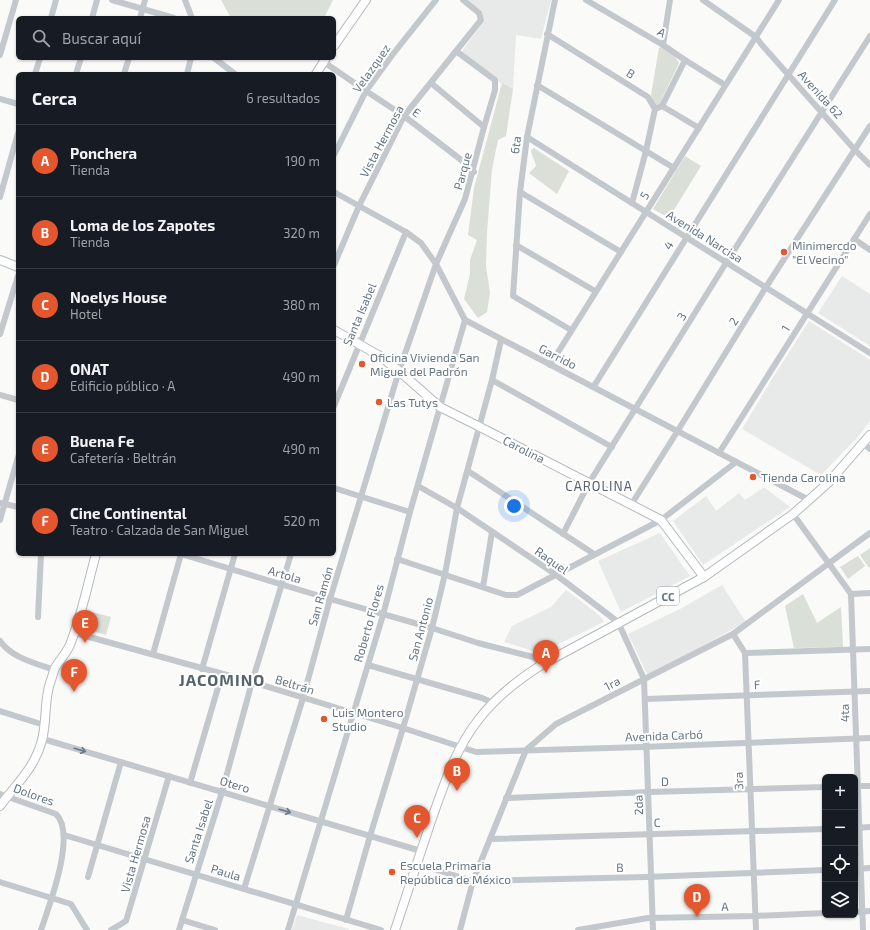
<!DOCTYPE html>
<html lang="es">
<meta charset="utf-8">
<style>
:root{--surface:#171b24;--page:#242831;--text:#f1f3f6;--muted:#9ea1a6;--line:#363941;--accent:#e4572e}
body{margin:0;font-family:"Exo 2",sans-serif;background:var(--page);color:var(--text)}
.controls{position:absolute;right:12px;bottom:12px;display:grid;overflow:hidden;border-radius:6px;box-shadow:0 1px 3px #0004}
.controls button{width:36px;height:36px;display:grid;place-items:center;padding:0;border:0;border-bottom:1px solid var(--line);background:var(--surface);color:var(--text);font:20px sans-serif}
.you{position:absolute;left:514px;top:506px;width:14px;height:14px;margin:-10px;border:3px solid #fff;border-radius:50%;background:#1a73e8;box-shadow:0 0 0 6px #1a73e833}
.badge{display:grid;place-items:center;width:26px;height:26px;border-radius:50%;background:var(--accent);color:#fff;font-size:13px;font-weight:700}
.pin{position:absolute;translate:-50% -33px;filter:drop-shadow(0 1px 2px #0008)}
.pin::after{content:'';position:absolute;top:21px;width:14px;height:12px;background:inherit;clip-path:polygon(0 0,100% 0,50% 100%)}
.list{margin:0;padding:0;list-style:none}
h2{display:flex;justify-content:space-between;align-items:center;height:52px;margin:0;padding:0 16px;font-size:17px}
h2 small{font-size:13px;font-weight:400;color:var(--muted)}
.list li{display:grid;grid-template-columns:26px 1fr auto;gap:12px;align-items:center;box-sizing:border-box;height:72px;padding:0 16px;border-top:1px solid var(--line)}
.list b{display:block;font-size:15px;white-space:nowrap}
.list p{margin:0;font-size:13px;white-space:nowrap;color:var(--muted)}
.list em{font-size:13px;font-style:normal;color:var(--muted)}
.icon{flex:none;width:22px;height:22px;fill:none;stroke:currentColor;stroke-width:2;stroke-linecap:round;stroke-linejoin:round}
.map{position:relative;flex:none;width:870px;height:930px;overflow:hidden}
.search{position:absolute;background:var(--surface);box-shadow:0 1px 3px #0004;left:16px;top:16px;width:320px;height:44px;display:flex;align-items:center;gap:10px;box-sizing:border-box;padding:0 14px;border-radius:6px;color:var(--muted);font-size:15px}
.panel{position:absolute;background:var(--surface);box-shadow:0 1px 3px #0004;left:16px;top:72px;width:320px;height:484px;border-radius:6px}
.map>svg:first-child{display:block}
.built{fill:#e8e9e9}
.green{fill:#dadfd7}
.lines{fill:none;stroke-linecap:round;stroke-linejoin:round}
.major-casing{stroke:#b5babe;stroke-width:10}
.minor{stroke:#c3c8cc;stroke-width:6}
.major{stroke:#fff;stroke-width:8}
.oneway{stroke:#6a7a87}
.poi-dot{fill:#e4572e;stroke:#fff;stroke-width:1.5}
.labels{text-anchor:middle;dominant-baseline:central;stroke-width:4;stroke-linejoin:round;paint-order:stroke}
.shield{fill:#fff;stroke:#939fa8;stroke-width:1}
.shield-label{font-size:11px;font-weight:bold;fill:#657683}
.street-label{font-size:12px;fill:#657683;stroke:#fff}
.poi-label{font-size:12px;fill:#657683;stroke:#fff;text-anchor:start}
.neighbourhood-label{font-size:13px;letter-spacing:1px;fill:#57646e;stroke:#fff}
.district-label{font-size:16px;font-weight:bold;letter-spacing:1px;fill:#57646e;stroke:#fff}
</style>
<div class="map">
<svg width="870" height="930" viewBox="0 0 870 930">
<rect width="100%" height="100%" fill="#fafaf8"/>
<g class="built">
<polygon points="461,0 551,0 541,39 516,35 513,89 490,78 460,54 484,21"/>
<polygon points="842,276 870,294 870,346 818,313"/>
<polygon points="809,321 870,360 870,421 857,438 821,475 742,429 772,379"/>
<polygon points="764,487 790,507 703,565 673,521 706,496 716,511 739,493 745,500"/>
<polygon points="660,533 690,576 621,612 598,561"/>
<polygon points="722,585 746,622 648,676 628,634 680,609"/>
<polygon points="566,590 594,611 601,617 604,622 540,653 504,642 512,626 551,607"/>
<polygon points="297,915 349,929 349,930 292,930"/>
</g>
<g class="green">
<polygon points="221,0 333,0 324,18 231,18"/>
<polygon points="662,47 674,55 679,63 659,105 655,105 651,95 659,48"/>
<polygon points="502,83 513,89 506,136 498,140 492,169 487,232 486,266 490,293 487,312 478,318 464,299 470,274 470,260 477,240 468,235 474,188"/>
<path d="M 534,148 L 569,171 L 557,194 L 529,173 L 536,166 C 535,160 531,155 531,150 Z"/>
<polygon points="685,156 701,166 669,218 653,209"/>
<polygon points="870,548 870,567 869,568 860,555"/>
<polygon points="858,556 865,566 848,579 840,567"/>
<polygon points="803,594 817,623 841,607 843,647 794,648 785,606"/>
<polygon points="88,611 111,617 106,635 82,628"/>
</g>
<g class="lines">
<g class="major-casing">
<g id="major">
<polyline points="334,46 366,0"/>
<polyline points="316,74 326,58"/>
<polyline points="0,260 18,267"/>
<polyline points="334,330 380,356 399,371 440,407 480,427 661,520 704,577"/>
<path d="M 0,806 C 16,784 35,768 42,740 C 47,721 44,701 50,683 C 52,678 53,673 55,668 C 60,659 68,652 71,642 C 82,614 88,583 96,554"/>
<path d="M 395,930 C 407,894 419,857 431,821 C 444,785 455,749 479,719 C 496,697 519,679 543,664 L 704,577 L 793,514 L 809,500 L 829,482 L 870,435"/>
</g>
</g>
<g class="minor">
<polyline points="112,0 174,18"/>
<polyline points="185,0 192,18"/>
<polyline points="555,0 527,137 520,192 513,296 571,330"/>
<polyline points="586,0 663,45 685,60 725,85"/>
<polyline points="703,0 756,37 762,45 855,150 870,165"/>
<polyline points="51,18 56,0"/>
<polyline points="92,18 97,0"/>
<polyline points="140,18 145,0"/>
<polyline points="547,34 648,97 655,109 662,106 699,128"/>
<polyline points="663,45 670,0"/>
<polyline points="0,55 16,0"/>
<polyline points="214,58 235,74"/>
<polyline points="324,62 366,91 404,116 460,159 474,172"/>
<polyline points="35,74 40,58"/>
<polyline points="76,74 81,58"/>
<polyline points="124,74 129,58"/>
<polyline points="187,74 191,58"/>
<polyline points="431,83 484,127"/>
<polyline points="537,85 674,168"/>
<polyline points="0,99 18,104"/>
<polyline points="662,106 685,60"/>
<path d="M 527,137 C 641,210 756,281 870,353"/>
<polyline points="334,155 366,91 393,54 436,0"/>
<polyline points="334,192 406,232 421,243 436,264 465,320 809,500"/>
<polyline points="520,192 621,252"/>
<polyline points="0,197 18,133"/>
<polyline points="632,203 646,151 655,109"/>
<polyline points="854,239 870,250"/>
<polyline points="516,245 595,291"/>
<polyline points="334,265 359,206 404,116 481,20 479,13 463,0"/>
<polyline points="0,334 18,276"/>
<polyline points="550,365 779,0"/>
<polyline points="492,380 612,447"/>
<polyline points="594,386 835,0"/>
<polyline points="0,395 18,400"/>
<polyline points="334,406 406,232"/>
<polyline points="864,444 870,449"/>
<polyline points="719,453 870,214"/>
<polyline points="468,471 594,554"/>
<polyline points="418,486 457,508 555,574 618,622 644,679 653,930"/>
<polyline points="334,488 410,512"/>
<polyline points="0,503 18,507"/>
<polyline points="631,505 677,432 766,287 870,126"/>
<polyline points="793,514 851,594 863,930"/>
<polyline points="0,520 18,457"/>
<polyline points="563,534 589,483 726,263 870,36"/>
<polyline points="181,554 330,599 432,628 478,643 533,657 543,664"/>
<polyline points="397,559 506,595 517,595 661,520 736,462"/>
<polyline points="483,587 492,532"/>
<polyline points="851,594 870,593"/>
<polyline points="38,617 41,554"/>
<polyline points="75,633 252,682 403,728 476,752 642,747 870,738"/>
<polyline points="733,634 745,653 756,930"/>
<path d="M 0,641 C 12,658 35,663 54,670"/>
<polyline points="745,653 870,649"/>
<polyline points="153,654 181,554"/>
<polyline points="368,665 482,698 493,703"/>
<polyline points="202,669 235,554"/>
<polyline points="646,699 870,691"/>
<polyline points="0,711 44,725"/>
<polyline points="43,739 421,851"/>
<polyline points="190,783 222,674"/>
<polyline points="855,786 870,786"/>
<path d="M 0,794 L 56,814 C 77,834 49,906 41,930"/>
<polyline points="506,798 649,792 825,787"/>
<polyline points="855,828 870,827"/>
<polyline points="64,835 381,930"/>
<polyline points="490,839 825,829"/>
<polyline points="417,864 473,881 646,877 825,870"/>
<polyline points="855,869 870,868"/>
<polyline points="88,877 121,762"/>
<polyline points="0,882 71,904 87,930"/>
<polyline points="244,889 303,698 330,599 399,371 436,264 465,199 484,127 495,90 495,80 456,51"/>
<polyline points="855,912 870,911"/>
<polyline points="182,920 215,930"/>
<polyline points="346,920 370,836 403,728 432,628 445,574 457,508 492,380 501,340"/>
<polyline points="111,930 126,921 169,776"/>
<polyline points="179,930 222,792 252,682 291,554"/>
<polyline points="288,930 383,615 410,512 465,320"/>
<polyline points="460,930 473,881 526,750 556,724 733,634 870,533"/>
<polyline points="578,930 648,918 755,916 825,913"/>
</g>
<use href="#major" class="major"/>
</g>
<defs><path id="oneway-shaft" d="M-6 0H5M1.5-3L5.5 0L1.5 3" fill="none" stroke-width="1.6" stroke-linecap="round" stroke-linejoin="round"/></defs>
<g class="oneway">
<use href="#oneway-shaft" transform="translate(80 750) rotate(16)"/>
<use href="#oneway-shaft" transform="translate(285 811) rotate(16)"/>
</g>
<g class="poi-dot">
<circle cx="784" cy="252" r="4"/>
<circle cx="362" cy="364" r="4"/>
<circle cx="379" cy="402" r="4"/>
<circle cx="753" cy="477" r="4"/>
<circle cx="324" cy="719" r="4"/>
<circle cx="392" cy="872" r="4"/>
</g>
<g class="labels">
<rect class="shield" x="657" y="587" width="22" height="18" rx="3"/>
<g class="shield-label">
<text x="668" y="596">CC</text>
</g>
<g class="street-label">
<text transform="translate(662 32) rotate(31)">A</text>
<text transform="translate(371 68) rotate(-55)">Velazquez</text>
<text transform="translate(631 73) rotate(32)">B</text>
<text transform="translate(821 94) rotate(48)">Avenida 62</text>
<text transform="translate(417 112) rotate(37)">E</text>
<text transform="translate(381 141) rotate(-62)">Vista Hermosa</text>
<text transform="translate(515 145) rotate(-82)">6ta</text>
<text transform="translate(462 171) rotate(-75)">Parque</text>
<text transform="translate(644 195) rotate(-58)">5</text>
<text transform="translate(705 236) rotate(32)">Avenida Narcisa</text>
<text transform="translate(668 245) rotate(-58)">4</text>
<text transform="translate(359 314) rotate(-67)">Santa Isabel</text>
<text transform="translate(681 316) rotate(-58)">3</text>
<text transform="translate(733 321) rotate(-58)">2</text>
<text transform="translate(785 328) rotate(-58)">1</text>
<text transform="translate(558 356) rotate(27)">Garrido</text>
<text transform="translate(524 449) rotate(27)">Carolina</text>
<text transform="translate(552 560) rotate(35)">Raquel</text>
<text transform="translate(285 574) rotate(16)">Artola</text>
<text transform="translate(320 596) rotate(-74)">San Ramón</text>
<text transform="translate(368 623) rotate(-74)">Roberto Flores</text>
<text transform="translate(420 629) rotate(-75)">San Antonio</text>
<text transform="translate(612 683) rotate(-27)">1ra</text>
<text transform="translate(295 684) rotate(17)">Beltrán</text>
<text transform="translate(757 684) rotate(-2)">F</text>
<text transform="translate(844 713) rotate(-92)">4ta</text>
<text transform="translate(664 735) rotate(-2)">Avenida Carbó</text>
<text transform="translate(665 781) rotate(-1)">D</text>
<text transform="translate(738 781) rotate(-92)">3ra</text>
<text transform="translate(235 784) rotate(16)">Otero</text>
<text transform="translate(34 794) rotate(20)">Dolores</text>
<text transform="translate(638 805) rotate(-92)">2da</text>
<text transform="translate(657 822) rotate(-1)">C</text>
<text transform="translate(198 831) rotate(-72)">Santa Isabel</text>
<text transform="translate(135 854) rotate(-74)">Vista Hermosa</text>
<text transform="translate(620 867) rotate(-1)">B</text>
<text transform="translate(226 872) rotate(17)">Paula</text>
<text transform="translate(725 906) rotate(-1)">A</text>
</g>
<g class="poi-label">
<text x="792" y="245">Minimercdo<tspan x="792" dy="14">"El Vecino"</tspan></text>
<text x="370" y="357">Oficina Vivienda San<tspan x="370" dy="14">Miguel del Padrón</tspan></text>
<text x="387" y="402">Las Tutys</text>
<text x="761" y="477">Tienda Carolina</text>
<text x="332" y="712">Luis Montero<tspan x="332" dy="14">Studio</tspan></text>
<text x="400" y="865">Escuela Primaria<tspan x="400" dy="14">República de México</tspan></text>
</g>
<g class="neighbourhood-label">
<text x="599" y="486">CAROLINA</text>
</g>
<g class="district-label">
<text x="222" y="679">JACOMINO</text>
</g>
</g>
</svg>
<div class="controls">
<button>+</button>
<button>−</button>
<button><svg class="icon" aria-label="locate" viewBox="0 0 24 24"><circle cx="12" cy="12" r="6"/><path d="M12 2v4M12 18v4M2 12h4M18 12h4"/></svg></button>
<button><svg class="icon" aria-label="layers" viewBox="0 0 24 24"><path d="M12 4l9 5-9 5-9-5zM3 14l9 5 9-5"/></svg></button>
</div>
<div class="you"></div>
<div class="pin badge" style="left:546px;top:673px">A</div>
<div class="pin badge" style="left:457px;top:791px">B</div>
<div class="pin badge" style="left:417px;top:838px">C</div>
<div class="pin badge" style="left:697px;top:917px">D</div>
<div class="pin badge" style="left:85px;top:643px">E</div>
<div class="pin badge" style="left:74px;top:692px">F</div>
<div class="search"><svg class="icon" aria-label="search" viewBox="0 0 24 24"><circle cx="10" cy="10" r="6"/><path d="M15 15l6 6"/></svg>Buscar aquí</div>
<section class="panel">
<h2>Cerca<small>6 resultados</small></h2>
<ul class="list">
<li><span class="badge">A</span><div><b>Ponchera</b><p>Tienda</p></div><em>190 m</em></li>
<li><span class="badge">B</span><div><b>Loma de los Zapotes</b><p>Tienda</p></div><em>320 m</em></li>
<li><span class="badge">C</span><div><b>Noelys House</b><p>Hotel</p></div><em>380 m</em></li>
<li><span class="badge">D</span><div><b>ONAT</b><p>Edificio público · A</p></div><em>490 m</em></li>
<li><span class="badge">E</span><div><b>Buena Fe</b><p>Cafetería · Beltrán</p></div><em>490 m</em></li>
<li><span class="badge">F</span><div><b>Cine Continental</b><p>Teatro · Calzada de San Miguel</p></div><em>520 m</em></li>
</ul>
</section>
</div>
